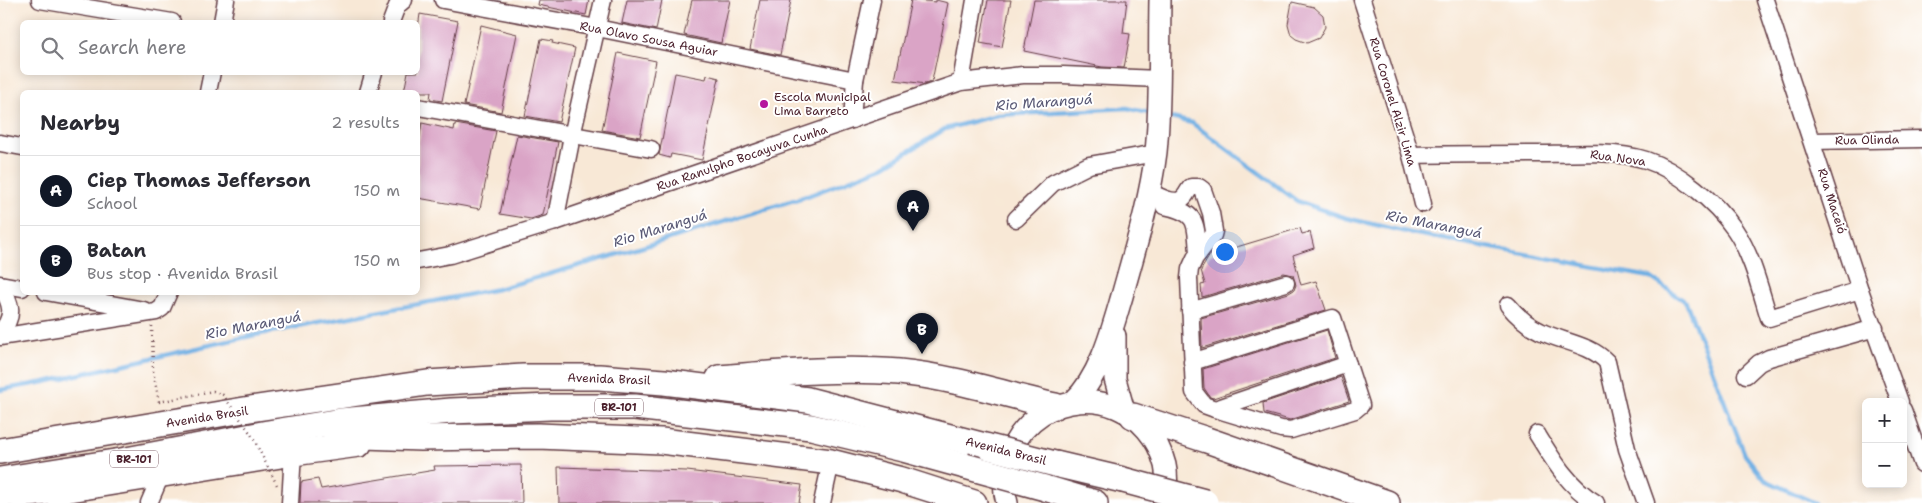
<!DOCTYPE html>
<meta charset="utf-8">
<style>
:root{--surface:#fff;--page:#f7f7f7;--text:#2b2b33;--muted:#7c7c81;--line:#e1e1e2;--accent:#111827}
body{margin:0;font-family:"Shantell Sans",sans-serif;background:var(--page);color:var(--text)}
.controls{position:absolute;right:15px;bottom:15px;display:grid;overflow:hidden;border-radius:8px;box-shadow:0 2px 12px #0003}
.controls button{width:45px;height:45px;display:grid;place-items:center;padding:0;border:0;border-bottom:1px solid var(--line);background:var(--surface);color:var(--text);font:25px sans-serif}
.you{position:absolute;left:1224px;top:251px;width:18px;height:18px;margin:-12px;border:4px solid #fff;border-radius:50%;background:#1a73e8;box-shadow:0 0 0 8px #1a73e833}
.badge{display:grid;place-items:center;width:32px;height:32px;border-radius:50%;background:var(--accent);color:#fff;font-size:16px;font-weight:700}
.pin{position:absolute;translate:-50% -41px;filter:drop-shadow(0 1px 2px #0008)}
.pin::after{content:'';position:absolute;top:26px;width:18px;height:15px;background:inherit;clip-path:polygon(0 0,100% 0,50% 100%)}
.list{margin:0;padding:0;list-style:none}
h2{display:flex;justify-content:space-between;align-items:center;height:65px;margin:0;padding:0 20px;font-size:21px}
h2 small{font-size:16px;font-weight:400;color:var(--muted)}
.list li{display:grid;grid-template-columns:32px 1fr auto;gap:15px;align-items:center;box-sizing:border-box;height:70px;padding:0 20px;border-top:1px solid var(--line)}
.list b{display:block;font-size:19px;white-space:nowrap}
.list p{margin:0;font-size:16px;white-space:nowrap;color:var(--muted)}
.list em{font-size:16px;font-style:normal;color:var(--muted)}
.icon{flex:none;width:28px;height:28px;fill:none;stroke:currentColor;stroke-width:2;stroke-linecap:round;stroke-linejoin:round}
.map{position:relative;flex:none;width:1922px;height:503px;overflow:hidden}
.search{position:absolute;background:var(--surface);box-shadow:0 2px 12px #0003;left:20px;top:20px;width:400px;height:55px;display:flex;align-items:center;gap:12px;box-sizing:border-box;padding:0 18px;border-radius:8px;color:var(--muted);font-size:19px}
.panel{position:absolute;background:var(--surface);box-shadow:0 2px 12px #0003;left:20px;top:90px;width:400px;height:205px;border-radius:8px}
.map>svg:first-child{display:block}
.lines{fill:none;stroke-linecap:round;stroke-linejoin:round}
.stream{stroke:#70afe3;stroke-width:4.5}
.building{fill:#daa4c6}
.minor-casing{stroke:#643d45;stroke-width:19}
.major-casing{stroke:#643d45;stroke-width:24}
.highway-casing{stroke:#643d45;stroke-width:28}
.path{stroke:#643d45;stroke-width:2.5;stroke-dasharray:1 4;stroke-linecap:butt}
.minor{stroke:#fff;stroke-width:16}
.major{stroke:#fff;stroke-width:21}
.highway{stroke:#fff;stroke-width:25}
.highway-bridge-casing{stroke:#643d45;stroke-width:28;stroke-linecap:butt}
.path-bridge{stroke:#643d45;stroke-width:2.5;stroke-dasharray:1 4;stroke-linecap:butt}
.highway-bridge{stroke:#fff;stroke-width:25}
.poi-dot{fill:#b5179e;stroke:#fff;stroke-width:2}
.labels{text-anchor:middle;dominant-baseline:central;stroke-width:4;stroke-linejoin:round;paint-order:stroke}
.shield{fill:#fff;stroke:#80626b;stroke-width:1}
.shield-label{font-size:11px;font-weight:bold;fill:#4a1f2b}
.street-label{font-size:12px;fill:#4a1f2b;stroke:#fff}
.poi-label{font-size:12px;fill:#4a1f2b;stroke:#fff;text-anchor:start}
.water-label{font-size:14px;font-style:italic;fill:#595975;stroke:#fff}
</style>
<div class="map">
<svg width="1922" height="503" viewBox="0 0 1922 503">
<rect width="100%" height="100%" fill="#fff"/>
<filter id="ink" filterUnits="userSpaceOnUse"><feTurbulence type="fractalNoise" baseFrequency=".02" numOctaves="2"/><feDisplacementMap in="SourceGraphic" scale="10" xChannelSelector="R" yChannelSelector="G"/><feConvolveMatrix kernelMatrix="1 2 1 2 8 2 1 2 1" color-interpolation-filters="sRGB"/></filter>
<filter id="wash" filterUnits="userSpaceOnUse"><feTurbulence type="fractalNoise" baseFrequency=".0096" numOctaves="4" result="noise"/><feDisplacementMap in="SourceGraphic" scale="20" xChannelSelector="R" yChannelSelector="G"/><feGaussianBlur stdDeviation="1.12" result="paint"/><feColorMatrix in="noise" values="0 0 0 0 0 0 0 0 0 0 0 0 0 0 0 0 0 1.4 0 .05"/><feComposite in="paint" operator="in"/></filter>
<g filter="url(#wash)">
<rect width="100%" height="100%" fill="#f8e8d6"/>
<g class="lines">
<g class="stream">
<polyline points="1163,116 1192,123 1297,201 1346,218 1411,233 1650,277 1686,302 1745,455 1765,480 1815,503"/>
<polyline points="0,390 45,382 255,335 498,289 646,246 810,195 883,167 945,129 997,115 1127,108 1153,114"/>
</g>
</g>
<g id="blocks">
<g class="building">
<polygon points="539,0 589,0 586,15 538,5"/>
<polygon points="627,0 662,0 656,30 622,23"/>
<polygon points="692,0 730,0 721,43 684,35"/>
<polygon points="760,0 791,0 780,55 750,49"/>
<polygon points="911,0 936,2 936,0 948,3 932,81 926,84 895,80"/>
<polygon points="988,0 1011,0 1002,47 980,43"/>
<polygon points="1034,0 1127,0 1123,33 1130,34 1124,68 1102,67 1024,51"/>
<polygon points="1292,2 1314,7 1323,15 1325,27 1319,38 1307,43 1296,39 1291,35 1288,24"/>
<polygon points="420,14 458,21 442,101 430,99 431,92 404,92 408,72 418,72 418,28"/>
<polygon points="481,25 517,34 501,112 464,105"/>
<polygon points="541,39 553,41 552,43 575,48 559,122 525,116"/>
<polygon points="618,53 656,61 640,137 602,130"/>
<polygon points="675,73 706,79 707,75 719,78 702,160 671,154 670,158 659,155"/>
<polygon points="422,123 454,130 455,124 496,131 480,209 418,198 418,147"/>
<polygon points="517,135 558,142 543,215 531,219 500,214"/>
<polygon points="1300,228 1302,234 1310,232 1314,248 1293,255 1301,285 1316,281 1326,310 1202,348 1201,318 1289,293 1294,290 1296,285 1293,275 1284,273 1202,297 1201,285 1205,284 1201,270 1210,255"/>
<polygon points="1327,330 1335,358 1213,398 1210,397 1204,388 1203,369"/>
<polygon points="1341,377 1349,401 1290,420 1264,413 1263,403"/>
<polygon points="521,465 522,503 300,503 301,482 318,479 321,489 435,470 434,466"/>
<polygon points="558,467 687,471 802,485 799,503 559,503"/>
</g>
</g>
</g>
<g filter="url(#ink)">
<use href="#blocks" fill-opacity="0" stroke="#643d45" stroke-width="1"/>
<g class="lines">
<g class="minor-casing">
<g id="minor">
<polyline points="40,0 172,22"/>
<polyline points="443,0 597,28 855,80"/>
<polyline points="1362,0 1411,155 1423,204"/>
<polyline points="1765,0 1860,290 1900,402"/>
<polyline points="222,22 226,0"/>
<polyline points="391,22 397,6 404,0"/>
<polyline points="961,82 975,0"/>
<polyline points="208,92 212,72"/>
<polyline points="368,92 374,72"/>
<polyline points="418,107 651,149"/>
<polyline points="852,120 855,80 872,0"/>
<polyline points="1812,141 1922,139"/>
<polyline points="0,143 22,147"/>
<path d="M 1411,155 C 1456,154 1502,154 1548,154 C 1578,153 1617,151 1646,160 C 1677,170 1716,202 1735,230 C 1752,255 1760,289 1769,318 L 1860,290"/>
<path d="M 1149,192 C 1158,195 1176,207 1184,197 C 1187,194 1188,190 1191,187 L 1199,187 L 1203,190 L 1211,213 L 1214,231 L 1213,235 L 1195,258 L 1190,269 L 1189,278 L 1194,392 L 1204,405 L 1215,409 L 1281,429 L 1291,430 L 1355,410 L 1361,405 L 1333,318 L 1192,362"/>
<path d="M 1164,206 C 1198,213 1196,222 1198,254"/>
<polyline points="1016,219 1053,183 1089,165 1156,153"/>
<polyline points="555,222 572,136 603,0"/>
<polyline points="418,261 450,255 555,222 961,82 1023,75 1063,75 1159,79"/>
<polyline points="0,284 22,288"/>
<path d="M 0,285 C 11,303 16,315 0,333"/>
<polyline points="46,292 144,310"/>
<path d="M 1508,305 C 1517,316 1527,325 1540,331 C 1562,342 1590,344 1607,362 L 1627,449 L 1646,503"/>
<polyline points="1190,311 1286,283"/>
<polyline points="0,337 156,312 162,308 169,292"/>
<polyline points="1746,375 1759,363 1769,358 1875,328"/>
<polyline points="1215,409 1348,364"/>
<polyline points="1903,410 1922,464"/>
<path d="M 1537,434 C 1553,460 1569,487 1596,503"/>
<polyline points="149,503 161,475"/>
<polyline points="290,503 293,453"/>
<polyline points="822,503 831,462"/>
</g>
</g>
<g class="major-casing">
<g id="major">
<polyline points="1115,336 1115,379 1124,411"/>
<path d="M 1073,402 C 1100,377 1112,330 1122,296 C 1135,249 1150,201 1156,152 C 1161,102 1159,50 1160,0"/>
<path d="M 1007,503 C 1002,485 1004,468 1011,451 C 1017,436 1028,423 1042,414 C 1091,385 1151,409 1165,465 C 1168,478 1166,491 1164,503"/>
</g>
</g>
<g class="highway-casing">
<g id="highway">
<path d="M 719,378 C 779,373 839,367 899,372 C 952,377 1003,394 1055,406"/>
<polyline points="1133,416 1207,440 1387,503"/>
<polyline points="336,435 421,438 538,436 661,441 831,462 902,480 974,503"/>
<polyline points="0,451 250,409 427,383 523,377 599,377 664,382 808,400 989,447"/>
<polyline points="1055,464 1123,480"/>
<polyline points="0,480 121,461 268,433 341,421 451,411 550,407 635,407 811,427 903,449 965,466"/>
<polyline points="1045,488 1095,503"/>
<polyline points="0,493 30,494 64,490 293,453 359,444"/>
</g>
</g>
<polyline class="path" points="152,326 153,371 159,402"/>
<use href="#minor" class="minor"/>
<use href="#major" class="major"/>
<use href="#highway" class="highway"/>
<g class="highway-bridge-casing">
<g id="highway-bridge">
<polyline points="989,447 1055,464"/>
<polyline points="965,466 1045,488"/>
<polyline points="1123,480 1205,502"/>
</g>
</g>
<polyline class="path-bridge" points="159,402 213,391 223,395 251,434 277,485"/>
<use href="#highway-bridge" class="highway-bridge"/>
</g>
</g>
<circle class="poi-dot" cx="764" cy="104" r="5"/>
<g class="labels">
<g class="shield">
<rect x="595" y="398.5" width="48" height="17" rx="4"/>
<rect x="110" y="450.5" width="48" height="17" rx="4"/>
</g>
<g class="shield-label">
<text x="619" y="407">BR-101</text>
<text x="134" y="459">BR-101</text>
</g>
<g class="street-label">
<text transform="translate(649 39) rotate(11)">Rua Olavo Sousa Aguiar</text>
<text transform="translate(1393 102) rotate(73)">Rua Coronel Alzir Lima</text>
<text transform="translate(1867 140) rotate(-1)">Rua Olinda</text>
<text transform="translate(742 158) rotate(-19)">Rua Ranulpho Bocayuva Cunha</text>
<text transform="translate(1618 158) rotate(8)">Rua Nova</text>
<text transform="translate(1832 201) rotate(72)">Rua Maceió</text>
<text transform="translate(609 379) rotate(2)">Avenida Brasil</text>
<text transform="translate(207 417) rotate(-9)">Avenida Brasil</text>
<text transform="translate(1006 451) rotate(14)">Avenida Brasil</text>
</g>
<g class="poi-label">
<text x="774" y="97">Escola Municipal<tspan x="774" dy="14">Lima Barreto</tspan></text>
</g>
<g class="water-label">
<text transform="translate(1044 102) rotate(-4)">Rio Maranguá</text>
<text transform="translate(1434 224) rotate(11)">Rio Maranguá</text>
<text transform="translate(660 228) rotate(-17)">Rio Maranguá</text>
<text transform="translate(253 325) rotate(-11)">Rio Maranguá</text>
</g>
</g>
</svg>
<div class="controls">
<button>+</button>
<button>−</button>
</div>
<div class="you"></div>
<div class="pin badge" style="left:913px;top:231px">A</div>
<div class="pin badge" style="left:922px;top:354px">B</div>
<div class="search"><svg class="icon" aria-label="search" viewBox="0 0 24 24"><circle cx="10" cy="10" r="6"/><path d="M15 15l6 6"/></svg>Search here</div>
<section class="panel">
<h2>Nearby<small>2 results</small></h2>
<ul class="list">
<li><span class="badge">A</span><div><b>Ciep Thomas Jefferson</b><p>School</p></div><em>150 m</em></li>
<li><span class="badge">B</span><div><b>Batan</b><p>Bus stop · Avenida Brasil</p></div><em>150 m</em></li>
</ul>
</section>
</div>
